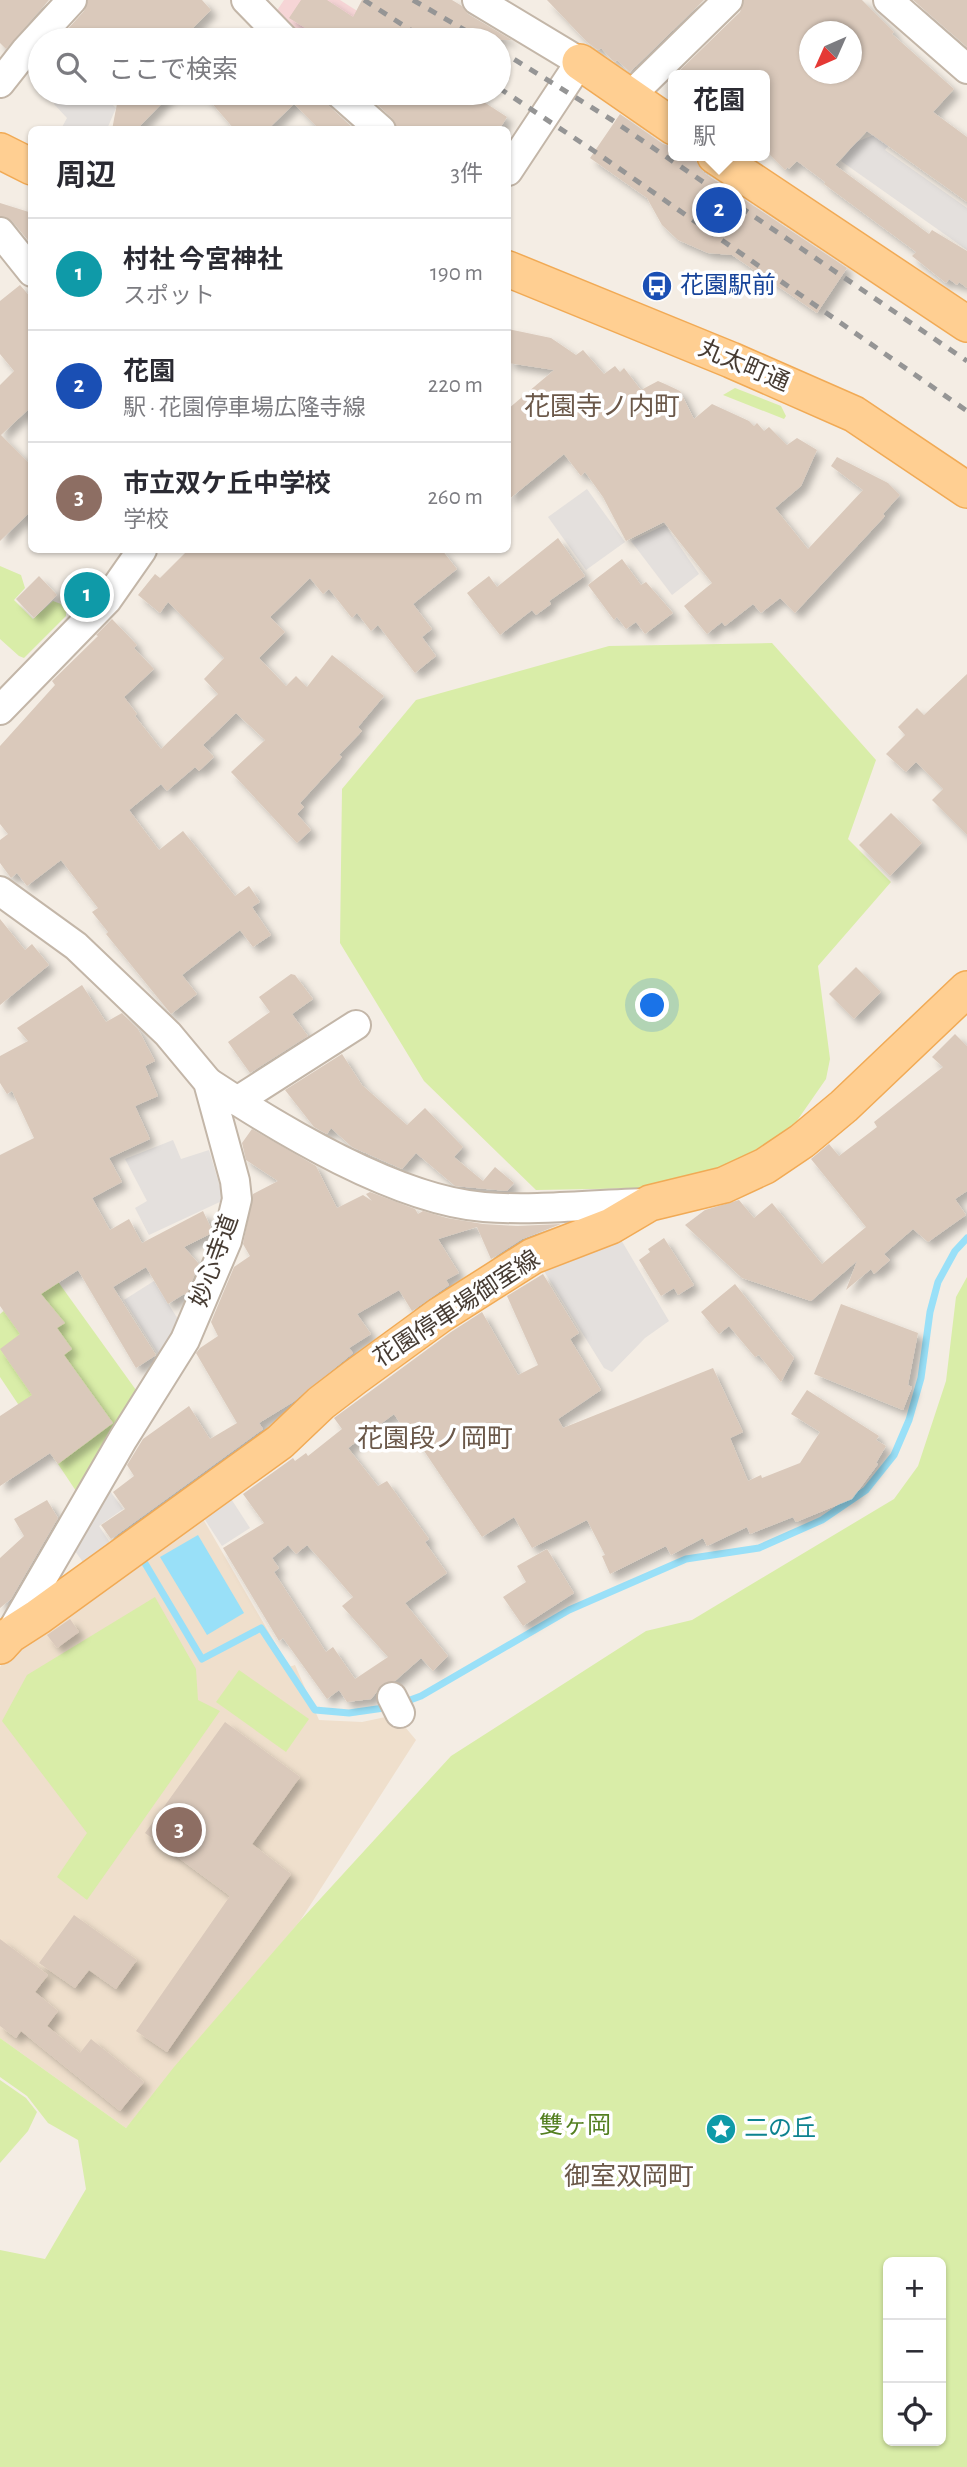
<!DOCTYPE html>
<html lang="ja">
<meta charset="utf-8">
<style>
:root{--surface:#fff;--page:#f2f2f3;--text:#2b2b33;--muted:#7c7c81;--line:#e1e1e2;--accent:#ff1011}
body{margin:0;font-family:"Alegreya Sans","Noto Sans JP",sans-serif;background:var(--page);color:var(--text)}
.controls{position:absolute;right:21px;bottom:21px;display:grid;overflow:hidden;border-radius:10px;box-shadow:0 2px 5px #0004}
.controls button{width:63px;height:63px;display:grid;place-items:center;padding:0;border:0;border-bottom:2px solid var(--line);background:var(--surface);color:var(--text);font:35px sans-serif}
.compass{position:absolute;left:799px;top:21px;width:63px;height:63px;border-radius:50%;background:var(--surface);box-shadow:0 2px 5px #0004;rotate:225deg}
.you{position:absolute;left:653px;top:1006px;width:24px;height:24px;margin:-18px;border:5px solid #fff;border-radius:50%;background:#1a73e8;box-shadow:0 0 0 10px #1a73e833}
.badge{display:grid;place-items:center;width:46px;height:46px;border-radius:50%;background:var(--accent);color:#fff;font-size:23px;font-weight:700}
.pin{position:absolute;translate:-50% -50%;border:4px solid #fff;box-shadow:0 2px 7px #0006}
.popup{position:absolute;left:668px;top:70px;width:102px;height:91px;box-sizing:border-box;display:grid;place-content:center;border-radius:10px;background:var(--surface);filter:drop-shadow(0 2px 5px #0005);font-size:23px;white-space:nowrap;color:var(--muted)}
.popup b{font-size:26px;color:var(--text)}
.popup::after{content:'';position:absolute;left:50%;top:100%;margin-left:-14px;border:14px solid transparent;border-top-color:var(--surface)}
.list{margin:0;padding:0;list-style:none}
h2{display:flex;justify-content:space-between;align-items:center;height:91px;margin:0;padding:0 28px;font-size:30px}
h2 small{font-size:23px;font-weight:400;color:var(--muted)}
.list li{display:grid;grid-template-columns:46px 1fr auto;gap:21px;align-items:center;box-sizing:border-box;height:112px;padding:0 28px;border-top:2px solid var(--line)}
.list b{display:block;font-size:26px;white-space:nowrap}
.list p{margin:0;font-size:23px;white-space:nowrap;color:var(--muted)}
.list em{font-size:23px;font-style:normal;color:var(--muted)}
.icon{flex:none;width:38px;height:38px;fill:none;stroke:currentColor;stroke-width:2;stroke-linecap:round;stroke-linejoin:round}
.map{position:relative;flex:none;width:967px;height:2467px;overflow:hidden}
.search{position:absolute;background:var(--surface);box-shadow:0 2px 5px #0004;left:28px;top:28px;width:483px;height:77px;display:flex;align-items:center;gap:18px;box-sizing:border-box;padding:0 24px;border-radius:38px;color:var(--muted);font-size:26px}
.panel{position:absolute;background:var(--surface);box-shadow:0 2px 5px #0004;left:28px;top:126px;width:483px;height:427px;border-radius:10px}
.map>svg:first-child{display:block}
.education{fill:#efdfcc}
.medical{fill:#f6d5d6}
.green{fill:#d9eda8;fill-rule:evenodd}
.parking{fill:#e4e0dd}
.water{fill:#99e0f8}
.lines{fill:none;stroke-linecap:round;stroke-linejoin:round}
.stream{stroke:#99e0f8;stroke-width:7}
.building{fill:#dac9bb;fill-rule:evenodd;filter:url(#shadow)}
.minor-casing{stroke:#c3b6a8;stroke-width:32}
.major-casing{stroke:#f1aa55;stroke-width:38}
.minor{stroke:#fff;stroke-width:28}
.major{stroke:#ffcf92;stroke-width:35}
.rail{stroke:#959595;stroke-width:5;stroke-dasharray:9 9;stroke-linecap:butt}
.labels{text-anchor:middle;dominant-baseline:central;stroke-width:7;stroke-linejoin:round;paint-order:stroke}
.transit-label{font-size:24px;fill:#164399;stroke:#fff;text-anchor:start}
.street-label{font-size:24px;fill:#473c33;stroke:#fff}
.park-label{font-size:24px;fill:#537f20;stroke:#fff}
.culture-label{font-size:24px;fill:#0d838f;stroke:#fff;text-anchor:start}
.neighbourhood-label{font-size:26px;fill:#6b5849;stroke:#fff}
</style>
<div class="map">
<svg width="967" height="2467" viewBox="0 0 967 2467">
<defs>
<filter id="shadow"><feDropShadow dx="6" dy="6" stdDeviation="3.5" flood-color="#0004"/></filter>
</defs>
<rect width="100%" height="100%" fill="#f4ede4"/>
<polygon class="education" points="199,1512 289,1667 295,1665 319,1720 362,1722 395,1715 416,1740 300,1921 126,2128 0,2038 0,1667 5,1659"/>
<polygon class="medical" points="284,0 340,0 403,40 298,40 274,15"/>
<g class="green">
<polygon points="735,388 781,406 786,416 784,419 723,395"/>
<polygon points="0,566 21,575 25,588 14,600 33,619 53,601 61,604 66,612 66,616 24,658 19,656 0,639"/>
<polygon points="772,643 876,760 848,839 891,882 818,966 830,1059 826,1079 785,1138 747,1163 649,1188 536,1190 424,1081 340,943 342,789 416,700 609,646"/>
<polygon points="51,1272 136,1390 76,1491 0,1377 0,1314"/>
<path d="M 967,1277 L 967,2467 L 0,2467 L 0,2250 L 45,2259 L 86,2189 L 78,2140 L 48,2123 L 27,2096 L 0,2077 L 0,2038 L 126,2128 L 174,2067 L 300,1921 L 451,1756 L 646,1631 L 692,1620 L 894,1499 L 918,1466 L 946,1381 L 956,1297 ZM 888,2262 L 941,2262 L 941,2441 L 888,2441 Z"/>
<polygon points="155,1597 196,1669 198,1700 220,1711 87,1900 57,1877 87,1833 2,1721 27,1675"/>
<polygon points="239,1670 309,1719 286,1752 216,1702"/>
<polygon points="0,2080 26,2098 37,2112 28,2131 0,2163"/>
</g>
<g class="parking">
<polygon points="62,93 100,93 116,108 107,129 61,129 67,118 54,104"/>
<polygon points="905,122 885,150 967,208 967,250 841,161 854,143"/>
<polygon points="587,489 625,542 586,570 548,517"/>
<polygon points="665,525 699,574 672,595 631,541"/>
<polygon points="173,1140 181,1159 209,1150 224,1200 149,1235 135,1208 147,1201 125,1159"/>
<polygon points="620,1238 669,1321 645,1338 612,1372 604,1368 542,1268"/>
<polygon points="154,1281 181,1324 160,1357 124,1300"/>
<polygon points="105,1484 123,1509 99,1526 115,1550 88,1569 70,1544"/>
<polygon points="226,1491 250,1528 222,1546 198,1509"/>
</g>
<polygon class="water" points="198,1535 244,1613 207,1635 160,1557"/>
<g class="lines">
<g class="stream">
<polyline points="143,1560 202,1659 261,1628 315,1710 349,1713 391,1707"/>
<polyline points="402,1703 421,1696 569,1610 686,1559 759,1548 822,1520 866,1490 894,1455 909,1420 921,1378 930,1312 938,1282 955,1251 967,1238"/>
</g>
</g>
<g class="building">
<polygon points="0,0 49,0 6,49 0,43"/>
<polygon points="88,0 202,0 211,10 181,40 58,40 84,11"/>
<polygon points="301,0 327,0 353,17 362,0 452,0 462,6 468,14 512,40 301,40 307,29 289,18"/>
<polygon points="547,0 704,0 630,72 617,60 615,62 612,60 601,48 598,50 587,42"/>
<path d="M 744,0 L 862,0 L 894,32 L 892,34 L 954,89 L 933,112 L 967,137 L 967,202 L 867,131 L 835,165 L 929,234 L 932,230 L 967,251 L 967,288 L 959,282 L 957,285 L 949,279 L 946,283 L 912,256 L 916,252 L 824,184 L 825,182 L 797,161 L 789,169 L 788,167 L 785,170 L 765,150 L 765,75 L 675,75 L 740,12 ZM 809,32 L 851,32 L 851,74 L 809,74 Z"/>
<polygon points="913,0 967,0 967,47"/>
<polygon points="119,93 172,93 136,130 112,130"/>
<polygon points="203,93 322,93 328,105 355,130 320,130 294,104 267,130 235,130"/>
<polygon points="370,93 470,93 507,117 499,130 397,130 392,118 368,96"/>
<polygon points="620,114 663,144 674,147 674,156 693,156 704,173 847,268 817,313 732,255 708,253 678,240 662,225 647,198 590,158"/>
<polygon points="0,203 32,213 32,245 12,221 0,216"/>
<polygon points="20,285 32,299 32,406 1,435 32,466 32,510 0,541 0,385 14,371 0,354 0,301"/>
<polygon points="508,329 551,338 576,355 583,350 604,374 615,366 620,372 624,368 641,390 658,381 665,384 680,391 694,419 712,404 749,421 754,426 757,423 764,431 769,427 787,445 797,438 817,450 801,486 775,508 808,549 863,490 831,466 837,457 888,483 900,495 883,514 885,516 795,613 780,598 761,613 753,604 725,626 722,622 707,634 684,606 712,583 664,522 626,541 603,497 585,472 581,476 564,454 508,500 508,409 554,370 508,363"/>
<polygon points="558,538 585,576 549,601 551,604 536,615 532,610 500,635 467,593 489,576 497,587"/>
<polygon points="188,550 442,550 457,569 413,604 432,629 422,637 436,656 415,673 378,625 371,631 357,613 352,618 329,589 323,594 310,578 270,617 285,632 259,658 286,686 296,676 307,687 332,655 384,696 358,727 362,731 339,755 342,757 300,803 304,807 297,814 311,830 297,843 231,772 265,740 236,713 203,745 214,757 199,771 195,767 167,791 161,784 129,810 159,850 183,831 235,896 249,886 260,902 252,907 271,935 253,947 240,930 182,975 197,994 171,1014 106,934 108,932 92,912 98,908 61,860 27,886 17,873 11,878 0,863 0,840 8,834 0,824 0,746 55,685 52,681 98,636 96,635 112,619 137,645 134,648 154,669 124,697 137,714 135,716 161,749 218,694 204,679 224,658 168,602 160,613 138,595 155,574 160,578"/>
<polygon points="622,559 641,585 646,582 673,613 645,634 636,622 626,629 617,617 614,620 588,585"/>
<polygon points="39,576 57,595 34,618 16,599"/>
<polygon points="967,674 967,835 932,800 943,789 916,762 906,772 886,754 905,735 898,727 917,708 924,715"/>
<polygon points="891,813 922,843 890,876 859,845"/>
<polygon points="0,919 25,950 32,944 49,965 0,1005"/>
<polygon points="856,967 881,992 854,1019 829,994"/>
<polygon points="291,974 295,975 313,999 292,1014 308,1036 250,1073 228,1042 270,1012 259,997"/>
<polygon points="82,985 106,1022 122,1013 138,1029 155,1061 145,1066 158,1096 135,1106 150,1139 109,1158 122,1182 92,1198 110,1230 129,1219 142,1243 203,1211 212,1230 212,1233 184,1247 199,1264 186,1296 184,1294 168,1304 146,1267 113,1287 156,1355 136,1368 78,1270 41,1294 65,1323 57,1328 72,1349 64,1355 113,1423 58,1464 50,1453 0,1486 0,1416 32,1395 0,1349 20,1334 0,1306 0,1155 34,1138 12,1091 7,1094 0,1083 0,1056 28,1041 17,1028"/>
<polygon points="955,1034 967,1046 967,1191 955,1199 966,1215 928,1242 913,1229 884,1254 890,1260 874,1274 871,1269 846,1290 857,1261 811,1301 742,1278 685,1225 705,1210 739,1200 754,1218 772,1203 822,1264 866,1227 811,1159 829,1144 839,1156 877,1127 874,1122 943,1067 932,1057"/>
<polygon points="342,1054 362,1085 407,1125 425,1108 463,1147 454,1157 483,1181 495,1167 514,1183 507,1191 455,1186 416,1153 402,1169 352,1147 331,1128 327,1134 314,1127 285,1090"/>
<polygon points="252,1129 316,1166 337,1208 363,1195 372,1201 366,1194 370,1192 415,1209 418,1214 423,1211 447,1218 483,1224 517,1226 561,1224 522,1239 491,1259 477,1227 438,1239 459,1273 446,1280 449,1285 412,1311 399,1290 357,1314 371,1334 349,1348 353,1353 293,1402 259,1423 263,1429 111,1539 101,1525 125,1509 113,1492 134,1476 127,1465 143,1439 189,1406 210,1439 237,1423 196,1353 200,1348 218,1336 211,1322 234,1267 250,1256 243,1244 253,1194 278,1181 246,1160 242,1143"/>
<polygon points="664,1238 694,1285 678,1295 674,1288 661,1296 639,1260 650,1252 648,1249"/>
<path d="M 543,1274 L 579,1333 L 570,1339 L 601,1390 L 558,1419 L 563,1428 L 713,1368 L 743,1432 L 730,1438 L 748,1481 L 761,1475 L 762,1478 L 800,1463 L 820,1432 L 791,1414 L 807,1390 L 879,1436 L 876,1440 L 886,1446 L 876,1463 L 878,1464 L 852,1499 L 796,1522 L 793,1517 L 750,1534 L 747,1527 L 707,1546 L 703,1538 L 671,1555 L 666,1546 L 610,1574 L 602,1556 L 605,1555 L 587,1520 L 532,1548 L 514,1517 L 482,1537 L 410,1430 L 406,1432 L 394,1414 L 348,1448 L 378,1486 L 387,1481 L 429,1539 L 425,1542 L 447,1573 L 405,1603 L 448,1656 L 433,1671 L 421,1658 L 395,1681 L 384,1683 L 371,1699 L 347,1702 L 339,1690 L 327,1699 L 283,1638 L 279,1641 L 223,1548 L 264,1523 L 243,1494 L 293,1458 L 295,1461 L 306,1453 L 308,1456 L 342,1429 L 334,1418 L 451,1332 L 482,1312 L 518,1375 L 538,1365 L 507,1296 ZM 288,1545 L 296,1554 L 307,1545 L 328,1568 L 353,1597 L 342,1606 L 388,1657 L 355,1679 L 333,1647 L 326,1652 L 274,1572 L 279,1568 L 272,1558 Z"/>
<polygon points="735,1284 794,1358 781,1382 759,1355 755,1357 729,1326 719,1334 701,1312"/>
<polygon points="841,1304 918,1333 908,1385 912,1387 903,1410 814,1374"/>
<polygon points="47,1500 58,1518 11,1599 0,1608 0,1558 24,1536 14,1519"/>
<polygon points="547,1549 574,1593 523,1626 503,1597 526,1582 517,1566"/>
<polygon points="70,1619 79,1632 57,1648 47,1635"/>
<polygon points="225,1722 300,1777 252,1844 291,1874 167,2052 136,2031 230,1896 145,1833"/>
<polygon points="74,1915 137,1960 116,1989 89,1970 75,1988 39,1963"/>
<polygon points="0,1939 48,1975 35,1992 58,2011 47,2026 80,2053 91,2039 144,2082 120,2111 21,2031 16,2038 0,2026"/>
</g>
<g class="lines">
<g class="minor-casing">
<g id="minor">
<polyline points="246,0 285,40"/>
<polyline points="477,0 580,62 508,171"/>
<polyline points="888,0 967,69"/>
<polyline points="0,83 26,50 72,0"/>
<polyline points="339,93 381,130"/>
<polyline points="629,97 728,0"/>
<polyline points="0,232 32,272"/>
<polyline points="0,710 107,600 142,550"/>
<polyline points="0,891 76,946 168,1034 208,1082 235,1181 237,1199 227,1241 185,1340 123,1439 10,1634"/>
<path d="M 208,1082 C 281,1130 396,1200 484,1207 C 539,1211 595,1204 650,1203"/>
<polyline points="237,1101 356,1025"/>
<polyline points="392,1697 400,1713"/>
</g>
</g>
<g class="major-casing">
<g id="major">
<polyline points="580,62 674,127"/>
<polyline points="0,151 32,167"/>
<polyline points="715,156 967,324"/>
<polyline points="508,269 731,360 854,414 967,490"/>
<polyline points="0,1646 10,1635 38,1617 280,1442 321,1403 355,1377 440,1315 533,1256 611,1226 650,1203 724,1185 765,1166 802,1141 844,1106 967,989"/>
</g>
</g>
<use href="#minor" class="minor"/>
<use href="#major" class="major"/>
<g class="rail">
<polyline points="364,0 426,40"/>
<polyline points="413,0 482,40"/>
<polyline points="499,50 612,120 967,361"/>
<polyline points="499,88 594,151 967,411"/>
</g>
</g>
<defs>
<g id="bus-disc" transform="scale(1.575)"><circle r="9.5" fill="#1a4fb4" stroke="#fff"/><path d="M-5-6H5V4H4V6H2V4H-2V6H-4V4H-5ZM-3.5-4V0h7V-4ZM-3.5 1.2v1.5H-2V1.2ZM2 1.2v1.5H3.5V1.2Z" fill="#fff"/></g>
<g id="sight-disc" transform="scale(1.575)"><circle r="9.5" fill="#0f9aa8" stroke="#fff"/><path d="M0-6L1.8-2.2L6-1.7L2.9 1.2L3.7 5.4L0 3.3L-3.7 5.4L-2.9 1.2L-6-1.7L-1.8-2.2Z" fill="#fff"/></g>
</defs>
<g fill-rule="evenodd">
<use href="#bus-disc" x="657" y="286"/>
<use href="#sight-disc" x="721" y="2129"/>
</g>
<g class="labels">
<g class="transit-label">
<text x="680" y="286">花園駅前</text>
</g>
<g class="street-label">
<text transform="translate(744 366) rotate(23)">丸太町通</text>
<text transform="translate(215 1261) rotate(-70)">妙心寺道</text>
<text transform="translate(457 1309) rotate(-33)">花園停車場御室線</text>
</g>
<g class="park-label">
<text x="575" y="2126">雙ヶ岡</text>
</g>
<g class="culture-label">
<text x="744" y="2129">二の丘</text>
</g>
<g class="neighbourhood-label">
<text x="602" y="407">花園寺ノ内町</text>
<text x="435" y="1439">花園段ノ岡町</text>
<text x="629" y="2177">御室双岡町</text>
</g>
</g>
</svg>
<div class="controls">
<button>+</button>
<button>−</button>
<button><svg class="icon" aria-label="locate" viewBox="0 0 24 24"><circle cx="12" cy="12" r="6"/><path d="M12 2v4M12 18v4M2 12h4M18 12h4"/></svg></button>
</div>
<svg class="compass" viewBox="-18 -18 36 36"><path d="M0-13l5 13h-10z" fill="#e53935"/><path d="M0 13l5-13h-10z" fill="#7c7c81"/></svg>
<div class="you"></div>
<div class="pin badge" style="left:87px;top:595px;background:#0f9aa8">1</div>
<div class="pin badge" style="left:719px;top:210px;background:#1a4fb4">2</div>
<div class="popup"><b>花園</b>駅</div>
<div class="pin badge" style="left:179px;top:1830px;background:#8d6e63">3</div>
<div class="search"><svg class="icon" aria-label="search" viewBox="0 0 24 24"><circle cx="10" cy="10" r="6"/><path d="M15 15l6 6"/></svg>ここで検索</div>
<section class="panel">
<h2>周辺<small>3件</small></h2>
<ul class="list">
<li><span class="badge" style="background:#0f9aa8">1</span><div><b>村社 今宮神社</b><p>スポット</p></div><em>190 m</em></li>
<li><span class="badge" style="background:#1a4fb4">2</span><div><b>花園</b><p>駅 · 花園停車場広隆寺線</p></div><em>220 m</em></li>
<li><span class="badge" style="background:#8d6e63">3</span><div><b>市立双ケ丘中学校</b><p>学校</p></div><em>260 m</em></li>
</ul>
</section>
</div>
